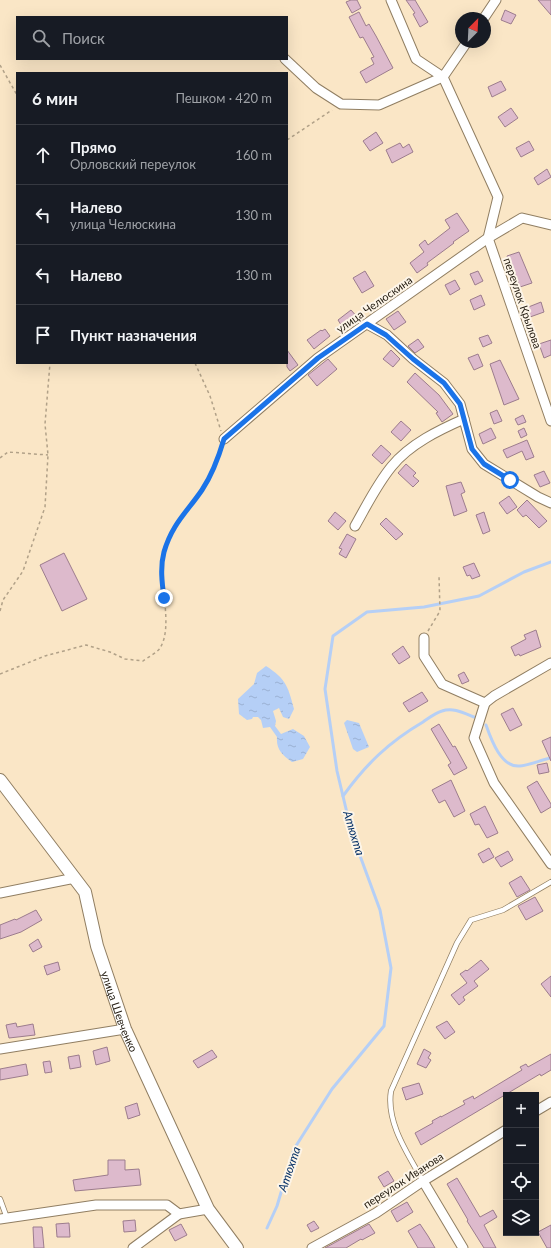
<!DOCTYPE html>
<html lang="ru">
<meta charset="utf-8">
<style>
:root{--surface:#171b24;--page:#20242c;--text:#f1f3f6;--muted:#9ea1a6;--line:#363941}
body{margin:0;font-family:Lato,sans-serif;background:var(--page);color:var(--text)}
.controls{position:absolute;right:12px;bottom:12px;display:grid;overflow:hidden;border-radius:0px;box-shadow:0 4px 16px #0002}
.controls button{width:36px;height:36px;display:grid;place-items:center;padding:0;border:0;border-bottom:1px solid var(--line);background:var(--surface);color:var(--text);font:20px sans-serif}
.compass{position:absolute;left:455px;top:12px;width:36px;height:36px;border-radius:50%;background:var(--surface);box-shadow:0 4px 16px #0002;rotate:24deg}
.stop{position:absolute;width:12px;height:12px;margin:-9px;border:3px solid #1a73e8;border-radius:50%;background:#fff}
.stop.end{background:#1a73e8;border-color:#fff;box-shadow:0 1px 4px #0008}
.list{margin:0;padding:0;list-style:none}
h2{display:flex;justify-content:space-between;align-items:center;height:52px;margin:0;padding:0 16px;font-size:17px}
h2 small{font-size:13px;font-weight:400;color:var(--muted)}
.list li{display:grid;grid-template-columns:26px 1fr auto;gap:12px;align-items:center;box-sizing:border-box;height:60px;padding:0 16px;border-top:1px solid var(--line)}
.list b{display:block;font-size:15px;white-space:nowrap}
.list p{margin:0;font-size:13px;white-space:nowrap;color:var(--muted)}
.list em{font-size:13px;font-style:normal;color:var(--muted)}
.icon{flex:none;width:22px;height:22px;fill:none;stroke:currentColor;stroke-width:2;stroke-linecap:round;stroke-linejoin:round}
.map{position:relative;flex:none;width:551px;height:1248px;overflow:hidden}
.search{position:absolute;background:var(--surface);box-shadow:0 4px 16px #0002;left:16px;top:16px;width:272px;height:44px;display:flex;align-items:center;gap:10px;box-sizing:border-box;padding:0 14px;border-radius:0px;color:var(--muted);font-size:15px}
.panel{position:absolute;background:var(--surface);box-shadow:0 4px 16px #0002;left:16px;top:72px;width:272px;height:292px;border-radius:0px}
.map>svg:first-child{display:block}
.water{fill:url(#water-ripples)}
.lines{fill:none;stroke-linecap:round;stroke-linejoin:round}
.stream{stroke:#b5cff6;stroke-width:3}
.building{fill:#ddbacc;stroke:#9c7c8d}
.service-casing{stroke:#907e62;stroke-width:6}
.minor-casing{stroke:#907e62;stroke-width:11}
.tertiary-casing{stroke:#907e62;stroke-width:14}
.path{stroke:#b1a188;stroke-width:1.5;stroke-dasharray:3 3;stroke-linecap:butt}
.service{stroke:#fff;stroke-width:4.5}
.minor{stroke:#fff;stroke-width:9}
.tertiary{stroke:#fff;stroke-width:12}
.route{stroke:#1a73e8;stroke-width:5}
.labels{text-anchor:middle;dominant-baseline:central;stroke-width:4;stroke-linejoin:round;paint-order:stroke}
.street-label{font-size:11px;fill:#20190e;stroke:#fdf5e8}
.water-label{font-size:12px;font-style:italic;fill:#063167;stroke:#fdf5e8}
</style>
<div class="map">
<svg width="551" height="1248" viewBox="0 0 551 1248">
<defs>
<pattern id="water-ripples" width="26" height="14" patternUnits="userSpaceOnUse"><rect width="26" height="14" fill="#b5cff6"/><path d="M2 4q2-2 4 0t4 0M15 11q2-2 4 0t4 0" fill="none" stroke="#9bb1d2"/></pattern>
</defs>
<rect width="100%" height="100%" fill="#fae6c6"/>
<g class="water">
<path d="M 266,666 C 286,679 288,686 294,709 L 289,719 L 283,717 L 279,708 L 273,711 L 276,721 L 275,726 L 281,734 L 293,729 L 304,736 L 310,747 L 303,759 L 292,762 C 282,755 276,749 277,737 L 270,727 L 263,728 L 261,720 L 258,717 L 253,717 L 252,719 L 247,720 L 239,714 L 238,699 L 254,684 L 257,673 Z"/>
<polygon points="347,720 359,723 369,747 357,752 353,749 344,723"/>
</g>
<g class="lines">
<g class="stream">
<path d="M 486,725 C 491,739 501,768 520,766 C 530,765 541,760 551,758"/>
<path d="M 343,796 C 366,764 389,742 423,722 C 429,718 435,713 442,711 C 453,707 464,713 474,717"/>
<polyline points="267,1228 277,1206 294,1149 332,1089 384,1026 391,968 380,910 352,834 337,771 325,689 333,636 367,612 424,607 479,596 524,572 551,562"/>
</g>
</g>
<g class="building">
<polygon points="351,0 357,0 361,8 352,13 346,2"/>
<polygon points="406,0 415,0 428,22 420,27 413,14 415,13"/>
<polygon points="538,0 551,0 551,15"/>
<polygon points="505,10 516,15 511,24 501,20"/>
<polygon points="359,12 366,26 369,24 376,36 393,68 366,83 360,72 374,64 371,58 374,57 363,37 360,38 349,17"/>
<polygon points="501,81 506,90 492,97 488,87"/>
<polygon points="511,108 518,118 505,127 498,117"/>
<polygon points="376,132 383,143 370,151 363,141"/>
<polygon points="529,141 534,150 521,157 516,148"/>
<polygon points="400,143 403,148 409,144 413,152 392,163 386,150"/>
<polygon points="547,169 551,177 538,185 534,178"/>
<polygon points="457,213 469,231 453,242 454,243 427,263 428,265 417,273 410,263 424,252 419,245 425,240 428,245 450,228 445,220"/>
<polygon points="519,252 532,283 520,287 507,256"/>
<polygon points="365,271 374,286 362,293 353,278"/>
<polygon points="478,271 483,281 475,285 470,274"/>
<polygon points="455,280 460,289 450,295 445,285"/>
<polygon points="481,295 485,305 474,310 470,300"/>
<polygon points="541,302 544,312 530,317 526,308"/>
<polygon points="351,310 358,318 343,328 338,320"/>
<polygon points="398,311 406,322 394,330 386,319"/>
<polygon points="325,329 330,336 314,349 307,340 321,330 322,331"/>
<polygon points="488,335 492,343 483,347 479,338"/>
<polygon points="418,339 424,347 415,353 408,346"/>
<polygon points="551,340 551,355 544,358 539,344"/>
<polygon points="287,350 298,365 290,371 287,367"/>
<polygon points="391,350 400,359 393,367 383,359"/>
<polygon points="478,354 483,366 474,370 468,358"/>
<polygon points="328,359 337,369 317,386 308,375"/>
<polygon points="500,360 519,399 504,405 490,364"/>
<polygon points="415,373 439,395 453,414 442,422 436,413 438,412 407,382"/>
<polygon points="497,410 502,421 494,424 490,413"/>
<polygon points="523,415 526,422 518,425 515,419"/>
<polygon points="401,421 411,430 401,441 391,432"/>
<polygon points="491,428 496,438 483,444 479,434"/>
<polygon points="524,428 527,435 521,438 518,431"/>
<polygon points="527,440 534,457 526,460 522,451 507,458 503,450"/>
<polygon points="381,445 391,454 382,464 372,455"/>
<polygon points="406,464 416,473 413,476 419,481 413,487 398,473"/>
<polygon points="544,471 550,483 540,487 534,475"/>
<polygon points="461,482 465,492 461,494 467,511 454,516 446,486"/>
<polygon points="509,496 517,507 507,514 499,503"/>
<polygon points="527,500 547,521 539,528 526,515 523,517 517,510"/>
<polygon points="335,512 346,521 338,530 328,521"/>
<polygon points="484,512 490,531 483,534 476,515"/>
<polygon points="386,518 403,534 396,540 380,524"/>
<polygon points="347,534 356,539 346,558 339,554 342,549 339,548"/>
<polygon points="64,553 87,599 62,611 40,565"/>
<polygon points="474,563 480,576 472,579 470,575 467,576 463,567"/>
<polygon points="536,630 541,647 520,656 519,654 515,656 511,647 526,639 524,635"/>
<polygon points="403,646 410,657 399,664 392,654"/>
<polygon points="464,672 469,681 462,684 458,675"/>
<polygon points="422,692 428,701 409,712 403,703"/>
<polygon points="513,708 522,725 510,731 501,714"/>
<polygon points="439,724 453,747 455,746 467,768 454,775 448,765 451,763 431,729"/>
<polygon points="551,737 551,761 542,741"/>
<polygon points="547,763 549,772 539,774 537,765"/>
<polygon points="451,780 465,811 454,817 445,800 439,803 432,790"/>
<polygon points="537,781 551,804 551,807 541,813 527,787"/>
<polygon points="485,806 498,833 487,838 479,824 475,825 470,814"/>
<polygon points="489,848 494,857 483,863 478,854"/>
<polygon points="508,851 513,860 501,867 495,858"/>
<polygon points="521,876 530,890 517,897 509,883"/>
<polygon points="535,897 543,911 526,920 518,906"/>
<polygon points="36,910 42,920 21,932 0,939 0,925 15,919 16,920"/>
<polygon points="38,939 42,947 33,952 29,945"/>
<polygon points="481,960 489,969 474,981 478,986 463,997 465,1000 459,1005 451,995 467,983 460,974 466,970 467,971"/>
<polygon points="58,962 60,970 47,975 44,966"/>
<polygon points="551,976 551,997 541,984"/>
<polygon points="447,1021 455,1032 445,1039 436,1027"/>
<polygon points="16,1023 17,1027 33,1024 35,1035 9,1038 6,1025"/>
<polygon points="107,1047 110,1061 96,1065 93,1051"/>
<polygon points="424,1049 431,1053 428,1058 431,1060 426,1068 417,1064"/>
<polygon points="212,1050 217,1057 198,1068 193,1061"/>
<polygon points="551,1054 551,1070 541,1076 540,1074 421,1145 415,1133 433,1123 432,1121 441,1116 441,1117 465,1104 463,1101 473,1096 474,1099 522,1070 520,1067 526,1064 528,1067"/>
<polygon points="79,1055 81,1067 70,1069 68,1057"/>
<polygon points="50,1061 52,1072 45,1073 43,1062"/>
<polygon points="26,1064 28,1075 0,1080 0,1069"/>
<polygon points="419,1083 423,1094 406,1100 402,1088"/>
<polygon points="137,1103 140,1115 128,1119 125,1107"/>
<polygon points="108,1160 125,1160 125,1170 139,1169 141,1185 75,1191 73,1180 108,1175"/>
<polygon points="388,1171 394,1181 384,1187 378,1177"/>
<polygon points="457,1178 480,1217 493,1210 497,1217 484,1225 496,1248 484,1248 467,1221 468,1220 447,1184"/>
<polygon points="407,1202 413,1212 397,1222 391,1211"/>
<polygon points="135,1220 136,1231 124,1232 123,1221"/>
<polygon points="314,1221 319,1228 311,1232 307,1225"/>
<polygon points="69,1223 70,1237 57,1237 56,1224"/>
<polygon points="181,1224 187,1235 175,1241 169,1230"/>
<polygon points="369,1224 375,1233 362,1240 361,1239 346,1248 325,1248"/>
<polygon points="420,1224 428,1236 435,1248 418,1248 408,1231"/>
<polygon points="551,1225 551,1248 547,1248 538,1232"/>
<polygon points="33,1227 42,1227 44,1248 34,1248"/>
</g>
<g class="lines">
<g class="service-casing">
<g id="service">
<path d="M 423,1181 C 408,1154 386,1123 391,1091 L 457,943 L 471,920 L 503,910 L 551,882"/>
<polyline points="0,1199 7,1218"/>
</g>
</g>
<g class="minor-casing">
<g id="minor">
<polyline points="391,0 416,59 443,77"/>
<polyline points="484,18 496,0"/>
<polyline points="285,59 316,88 341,104 379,105 443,77"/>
<polyline points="443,77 498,197 488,238 551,421"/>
<polyline points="443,77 467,42"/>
<polyline points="367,324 387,335 413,359 444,383 460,404 472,449 484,464 538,497 551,503"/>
<polyline points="224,439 318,358 488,238 522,218 551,225"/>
<path d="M 355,526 C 367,505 377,484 392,466 C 410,444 439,430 464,419"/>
<polyline points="424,638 424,656 442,684 485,703"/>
<polyline points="485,703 474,738 494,783 551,864"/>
<polyline points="485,703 494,696 551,663"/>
<polyline points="0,893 75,878"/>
<polyline points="0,1049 125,1029"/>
<polyline points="536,1111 551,1102"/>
<polyline points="423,1181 463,1248"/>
<polyline points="0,1219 96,1205 167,1205 179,1214 208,1209"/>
<polyline points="133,1248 179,1214"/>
<polyline points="312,1248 376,1213 423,1181 506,1130"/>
</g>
</g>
<g class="tertiary-casing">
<g id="tertiary">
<path id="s1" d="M 0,780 L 85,892 L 97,946 L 125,1029 L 208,1209 L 237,1248"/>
</g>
</g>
<g class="path">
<polyline points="0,65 17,95"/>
<polyline points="287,140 332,110"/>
<polyline points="195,363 210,396 221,431"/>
<polyline points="0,458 8,452 48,455"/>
<polyline points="0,611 3,600 23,571 45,507 48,455 45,424 50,363"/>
<polyline points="428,631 440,611 439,576"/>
<path d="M 0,674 L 45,656 L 86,645 L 110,652 L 125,659 L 143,661 C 148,657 157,653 160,648 C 174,626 158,582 163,554 C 169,527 188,511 202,489 C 210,477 217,461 221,447"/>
</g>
<use href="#service" class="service"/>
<use href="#minor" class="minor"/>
<use href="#tertiary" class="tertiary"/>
</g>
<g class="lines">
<path class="route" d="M 164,598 C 162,583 160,567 164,552 C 172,524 187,512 202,490 C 212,475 219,456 224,439 L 318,358 L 367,324 L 386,335 L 413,359 L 444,383 L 460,404 L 472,449 L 484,464 L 510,480"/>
</g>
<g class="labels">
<g class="street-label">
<text transform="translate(523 303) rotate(71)">переулок Крылова</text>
<text transform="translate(374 304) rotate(-35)">улица Челюскина</text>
<text stroke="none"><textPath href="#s1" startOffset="265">улица Шевченко</textPath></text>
<text transform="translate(403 1180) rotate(-33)">переулок Иванова</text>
</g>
<g class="water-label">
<text transform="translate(354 833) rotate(73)">Атюхта</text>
<text transform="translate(289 1169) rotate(-71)">Атюхта</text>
</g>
</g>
</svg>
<div class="controls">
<button>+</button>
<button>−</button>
<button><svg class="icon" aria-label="locate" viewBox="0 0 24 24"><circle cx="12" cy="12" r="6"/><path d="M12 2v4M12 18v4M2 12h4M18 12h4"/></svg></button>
<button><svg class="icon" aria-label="layers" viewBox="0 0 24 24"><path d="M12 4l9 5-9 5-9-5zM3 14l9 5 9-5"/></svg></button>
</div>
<svg class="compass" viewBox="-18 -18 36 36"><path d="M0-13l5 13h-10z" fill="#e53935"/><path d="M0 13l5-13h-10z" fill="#9ea1a6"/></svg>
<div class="stop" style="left:510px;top:480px"></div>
<div class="stop end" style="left:164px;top:598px"></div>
<div class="search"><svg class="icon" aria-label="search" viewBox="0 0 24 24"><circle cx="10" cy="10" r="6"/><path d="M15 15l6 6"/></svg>Поиск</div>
<section class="panel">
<h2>6 мин<small>Пешком · 420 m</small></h2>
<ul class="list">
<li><svg class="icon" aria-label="ahead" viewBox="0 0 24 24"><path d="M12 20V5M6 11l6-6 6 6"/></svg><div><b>Прямо</b><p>Орловский переулок</p></div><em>160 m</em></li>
<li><svg class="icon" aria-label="left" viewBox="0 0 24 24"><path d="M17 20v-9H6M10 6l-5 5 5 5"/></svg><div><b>Налево</b><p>улица Челюскина</p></div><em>130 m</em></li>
<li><svg class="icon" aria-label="left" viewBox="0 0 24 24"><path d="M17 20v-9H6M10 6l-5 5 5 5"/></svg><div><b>Налево</b></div><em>130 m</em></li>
<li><svg class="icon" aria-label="arrive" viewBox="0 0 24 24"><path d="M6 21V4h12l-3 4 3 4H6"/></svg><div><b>Пункт назначения</b></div></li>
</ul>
</section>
</div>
